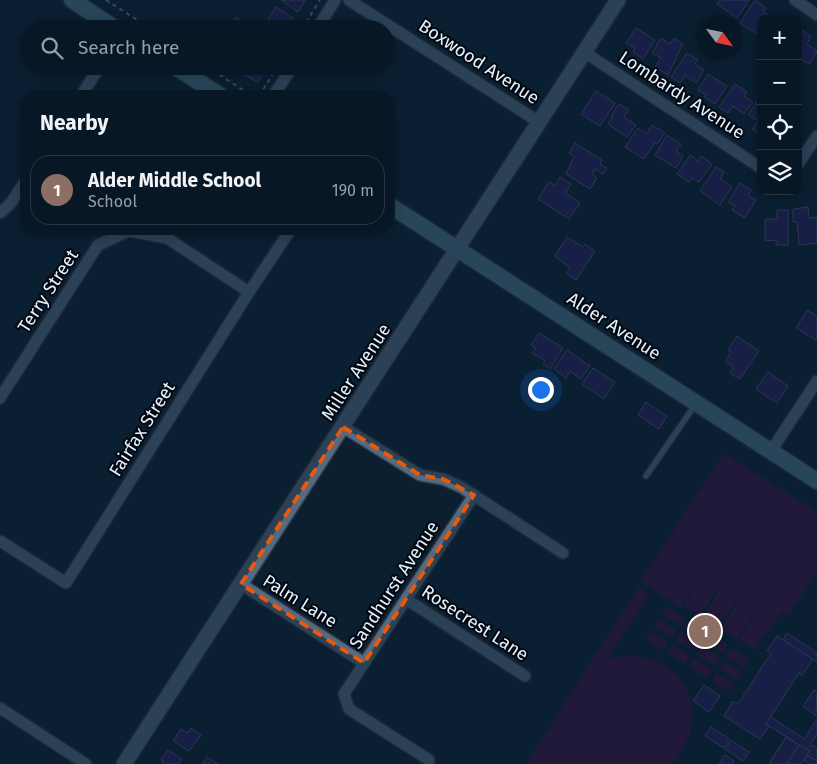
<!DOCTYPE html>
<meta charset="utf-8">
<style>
:root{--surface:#081725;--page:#162432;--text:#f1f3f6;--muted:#989fa7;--line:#293642;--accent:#f8a14b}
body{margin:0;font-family:"Fira Sans",sans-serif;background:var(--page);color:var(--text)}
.controls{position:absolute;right:15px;top:15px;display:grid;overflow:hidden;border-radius:10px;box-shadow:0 2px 12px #0003}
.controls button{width:45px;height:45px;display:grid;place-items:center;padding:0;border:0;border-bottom:1px solid var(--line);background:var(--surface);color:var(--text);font:25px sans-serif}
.compass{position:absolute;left:697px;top:15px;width:45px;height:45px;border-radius:50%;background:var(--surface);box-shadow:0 2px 12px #0003;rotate:123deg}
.you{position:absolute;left:540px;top:389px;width:18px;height:18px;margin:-12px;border:4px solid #fff;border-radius:50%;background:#1a73e8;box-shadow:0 0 0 8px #1a73e833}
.badge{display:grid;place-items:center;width:32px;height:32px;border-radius:50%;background:var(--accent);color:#fff;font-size:16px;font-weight:700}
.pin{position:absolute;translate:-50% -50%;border:2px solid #fff;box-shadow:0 1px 5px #0006}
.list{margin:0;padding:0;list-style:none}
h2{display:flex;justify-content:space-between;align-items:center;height:65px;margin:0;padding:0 20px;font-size:21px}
h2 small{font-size:16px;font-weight:400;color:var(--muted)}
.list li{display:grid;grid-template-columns:32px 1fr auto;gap:15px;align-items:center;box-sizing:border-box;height:70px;margin:0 10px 10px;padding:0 10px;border:1px solid var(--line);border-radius:20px}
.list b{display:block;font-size:19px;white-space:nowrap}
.list p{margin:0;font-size:16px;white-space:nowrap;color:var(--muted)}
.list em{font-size:16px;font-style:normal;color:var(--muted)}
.icon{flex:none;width:28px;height:28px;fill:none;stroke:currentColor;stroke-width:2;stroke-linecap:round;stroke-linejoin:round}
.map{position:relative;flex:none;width:817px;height:764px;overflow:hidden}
.search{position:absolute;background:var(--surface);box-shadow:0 2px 12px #0003;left:20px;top:20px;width:375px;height:55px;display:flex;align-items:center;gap:12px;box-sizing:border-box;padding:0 18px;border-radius:28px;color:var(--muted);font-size:19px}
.panel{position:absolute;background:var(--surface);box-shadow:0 2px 12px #0003;left:20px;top:90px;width:375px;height:145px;border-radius:20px}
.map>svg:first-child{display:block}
.green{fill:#3b1346}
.building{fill:#281f61;stroke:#53546f}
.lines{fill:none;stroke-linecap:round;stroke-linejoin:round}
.service-casing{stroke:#2e3746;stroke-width:8}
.minor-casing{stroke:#2e3746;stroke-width:14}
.tertiary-casing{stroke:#2e3746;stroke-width:18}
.secondary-casing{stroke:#2e3746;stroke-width:19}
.path{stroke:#6c7c8c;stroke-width:2;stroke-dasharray:4 4;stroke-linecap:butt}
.service{stroke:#536a80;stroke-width:5.5}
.minor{stroke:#536a80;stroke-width:11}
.tertiary{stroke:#536a80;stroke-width:15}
.secondary{stroke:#4d7589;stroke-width:16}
.marked{fill:none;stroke:#e8590c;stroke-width:4;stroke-dasharray:10 6;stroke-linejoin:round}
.labels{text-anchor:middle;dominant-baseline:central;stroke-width:4;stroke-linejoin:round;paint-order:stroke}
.street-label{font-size:18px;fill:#e5f1fe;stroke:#030810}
</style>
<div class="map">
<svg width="817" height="764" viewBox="0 0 817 764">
<rect width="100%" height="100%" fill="#0b1f31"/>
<g class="green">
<polygon points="724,453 817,512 817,572 788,616 781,612 755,650 739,640 754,616 753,615 737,639 721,629 736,605 735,603 718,627 702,618 718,593 716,591 700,616 685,606 699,580 681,608 641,581"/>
<path d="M 639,587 L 649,594 L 607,659 C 650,647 695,672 692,721 C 691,736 681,752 673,764 L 526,764 Z"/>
<polygon points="666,607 684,618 679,625 661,614"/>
<polygon points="659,619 676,630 671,638 654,627"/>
<polygon points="688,621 705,631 700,639 683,628"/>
<polygon points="651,631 668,642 663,650 646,639"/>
<polygon points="681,632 698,643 693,651 676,641"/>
<polygon points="710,634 728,645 722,653 705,642"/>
<polygon points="673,645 690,655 685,664 668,653"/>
<polygon points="702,646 720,657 715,666 697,655"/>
<polygon points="732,648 749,659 744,667 726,656"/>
<polygon points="694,658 712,670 707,678 689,666"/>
<polygon points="725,661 741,672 736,680 719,668"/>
<polygon points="716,673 734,684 729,692 712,681"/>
</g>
<g class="building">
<polygon points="281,0 305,0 298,12"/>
<polygon points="720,0 749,0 737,18 717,4"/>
<polygon points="755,0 766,8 763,12 771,18 761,19 760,36 740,23"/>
<polygon points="276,7 293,18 284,29 271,29 265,24"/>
<polygon points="236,17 245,23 244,25 251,29 228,27"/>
<polygon points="636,28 655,40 643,59 633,52 635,48 626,43"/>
<polygon points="803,31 811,37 807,44 817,51 810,64 798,58 798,38"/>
<polygon points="661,38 670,44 674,38 683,44 668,75 655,67 661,58 652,53"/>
<polygon points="687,53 698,60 695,64 704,70 696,83 685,75 680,83 671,77"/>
<polygon points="212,66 233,66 231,69 229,68 224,76"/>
<polygon points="244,66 268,66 258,82 240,73"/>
<polygon points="708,74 727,86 715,104 704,97 706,95 698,90"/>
<polygon points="735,84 747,92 744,96 753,102 744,114 733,106 728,113 719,107"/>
<polygon points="596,91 615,103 600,126 581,114"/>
<polygon points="758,100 761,102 761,135 752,129 758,121 748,115"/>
<polygon points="619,104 629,110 624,117 636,125 627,137 608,124 613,117 611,116"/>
<polygon points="652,125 665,133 657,144 655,143 644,159 625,147 638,128 647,134"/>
<polygon points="667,135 681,144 676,151 683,156 676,168 655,155"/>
<polygon points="575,143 602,160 600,164 607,168 603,174 595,169 592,174 597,178 590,189 566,174 574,157 569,153"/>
<polygon points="690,155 698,161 701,156 712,164 699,182 692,178 689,182 677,174"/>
<polygon points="716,167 724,172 720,179 732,187 720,205 700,191"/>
<polygon points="560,177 571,184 565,193 580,203 569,219 538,199 549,182 555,185"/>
<polygon points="740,183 751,190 748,195 756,200 745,218 732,210 735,206 728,202"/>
<polygon points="808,207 809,218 817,217 817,243 799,245 797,222 793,222 793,209"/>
<polygon points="777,210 788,210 788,245 776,245 776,240 765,241 765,219 777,219"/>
<polygon points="567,237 583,247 585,244 595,251 576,280 566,273 570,268 555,256"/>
<polygon points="807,310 817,316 817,341 796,328"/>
<polygon points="539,333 563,348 550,369 543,364 545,361 532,353 536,348 531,345"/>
<polygon points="737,336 759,351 740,379 730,373 733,367 725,361 731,352 728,350"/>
<polygon points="567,350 590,366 581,379 570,371 566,378 554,369"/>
<polygon points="593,368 615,382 604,399 582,384"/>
<polygon points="768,372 788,386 777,403 756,389"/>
<polygon points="646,402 667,416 659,429 638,415"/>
<polygon points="787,633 817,653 817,662 783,640"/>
<polygon points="777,636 813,659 802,675 799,673 766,724 769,726 760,739 724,716 733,701 738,704 771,653 767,651"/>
<polygon points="704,685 720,696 709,712 693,701"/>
<polygon points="814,690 817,691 816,716 803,706"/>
<polygon points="771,717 804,739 817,719 817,734 807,750 766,724"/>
<polygon points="711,727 729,739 724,748 705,736"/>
<polygon points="191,728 201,735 189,751 173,741 181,729 187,733"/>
<polygon points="786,737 799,745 787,764 769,764"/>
<polygon points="786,737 799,745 787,764 769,764"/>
<polygon points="731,740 749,752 743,761 725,749"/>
<polygon points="799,745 810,751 801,764 787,764"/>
<polygon points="813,745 817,748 817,761 807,755"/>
<polygon points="813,745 817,748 817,761 807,755"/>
<polygon points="168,750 182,759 178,764 162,764 164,762 161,760"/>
<polygon points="725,755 734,761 732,764 719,764"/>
<polygon points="807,755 817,761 817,764 810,764 804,760"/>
<polygon points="207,757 218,764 202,764"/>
</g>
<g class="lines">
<g class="service-casing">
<polyline id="service" points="646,476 695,405"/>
</g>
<g class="minor-casing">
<g id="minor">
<polyline points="349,0 539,122"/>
<polyline points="795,0 817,15"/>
<polyline points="317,29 335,0"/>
<polyline points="584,52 761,168"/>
<polyline points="81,96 100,66"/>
<polyline points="273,96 293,66"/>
<polyline points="798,164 817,136"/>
<polyline points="0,213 11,203 26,180"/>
<polyline points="0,398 98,245 129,231 167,238 249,292"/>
<polyline points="343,427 420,475 443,479 461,487 563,553"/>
<polyline points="771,451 817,381"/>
<polyline points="0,541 66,583 249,292 291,229"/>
<polyline points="241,584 364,663"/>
<polyline points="406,599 525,676"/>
<polyline points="0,708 86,764"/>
<polyline points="429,760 349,709 344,694 474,495"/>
</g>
</g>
<g class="tertiary-casing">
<polyline id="tertiary" points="124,764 618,0"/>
</g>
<g class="secondary-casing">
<g id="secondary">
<polyline points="72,0 116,29"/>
<polyline points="174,66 221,96"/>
<polyline points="389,205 817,481"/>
</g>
</g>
<g class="path">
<polyline points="106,0 139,21 147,29"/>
<polyline points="302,29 320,0"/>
<polyline points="206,66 252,96"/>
<polyline points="259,96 278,66"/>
</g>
<use href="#service" class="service"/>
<use href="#minor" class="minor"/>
<use href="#tertiary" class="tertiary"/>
<use href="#secondary" class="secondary"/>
</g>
<path d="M0 0H817V764H0ZM 343,427 L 420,475 L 443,479 L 474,495 L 364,663 L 241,584 Z" fill="#0b1f31" fill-opacity=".55" fill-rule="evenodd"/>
<path class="marked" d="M 343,427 L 420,475 L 443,479 L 474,495 L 364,663 L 241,584 Z"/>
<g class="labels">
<g class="street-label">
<text transform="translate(479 62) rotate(33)">Boxwood Avenue</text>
<text transform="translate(682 95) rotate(33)">Lombardy Avenue</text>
<text transform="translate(48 291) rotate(-57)">Terry Street</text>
<text transform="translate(614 326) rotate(33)">Alder Avenue</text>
<text transform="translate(356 372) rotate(-57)">Miller Avenue</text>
<text transform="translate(142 429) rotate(-58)">Fairfax Street</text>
<text transform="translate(394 585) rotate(-57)">Sandhurst Avenue</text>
<text transform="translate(300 601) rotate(32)">Palm Lane</text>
<text transform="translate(475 623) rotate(33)">Rosecrest Lane</text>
</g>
</g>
</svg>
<div class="controls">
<button>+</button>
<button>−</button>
<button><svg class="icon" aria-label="locate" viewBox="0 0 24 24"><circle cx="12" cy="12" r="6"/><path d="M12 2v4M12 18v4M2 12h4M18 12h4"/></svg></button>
<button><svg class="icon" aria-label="layers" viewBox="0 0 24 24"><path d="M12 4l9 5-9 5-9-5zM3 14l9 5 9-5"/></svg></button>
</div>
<svg class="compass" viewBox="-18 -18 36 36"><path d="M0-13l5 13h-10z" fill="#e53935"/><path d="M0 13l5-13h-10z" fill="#989fa7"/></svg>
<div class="you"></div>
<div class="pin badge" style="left:705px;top:631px;background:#8d6e63">1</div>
<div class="search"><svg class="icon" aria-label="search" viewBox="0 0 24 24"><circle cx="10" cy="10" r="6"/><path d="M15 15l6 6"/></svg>Search here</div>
<section class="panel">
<h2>Nearby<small></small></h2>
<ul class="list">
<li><span class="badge" style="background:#8d6e63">1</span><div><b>Alder Middle School</b><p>School</p></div><em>190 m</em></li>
</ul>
</section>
</div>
